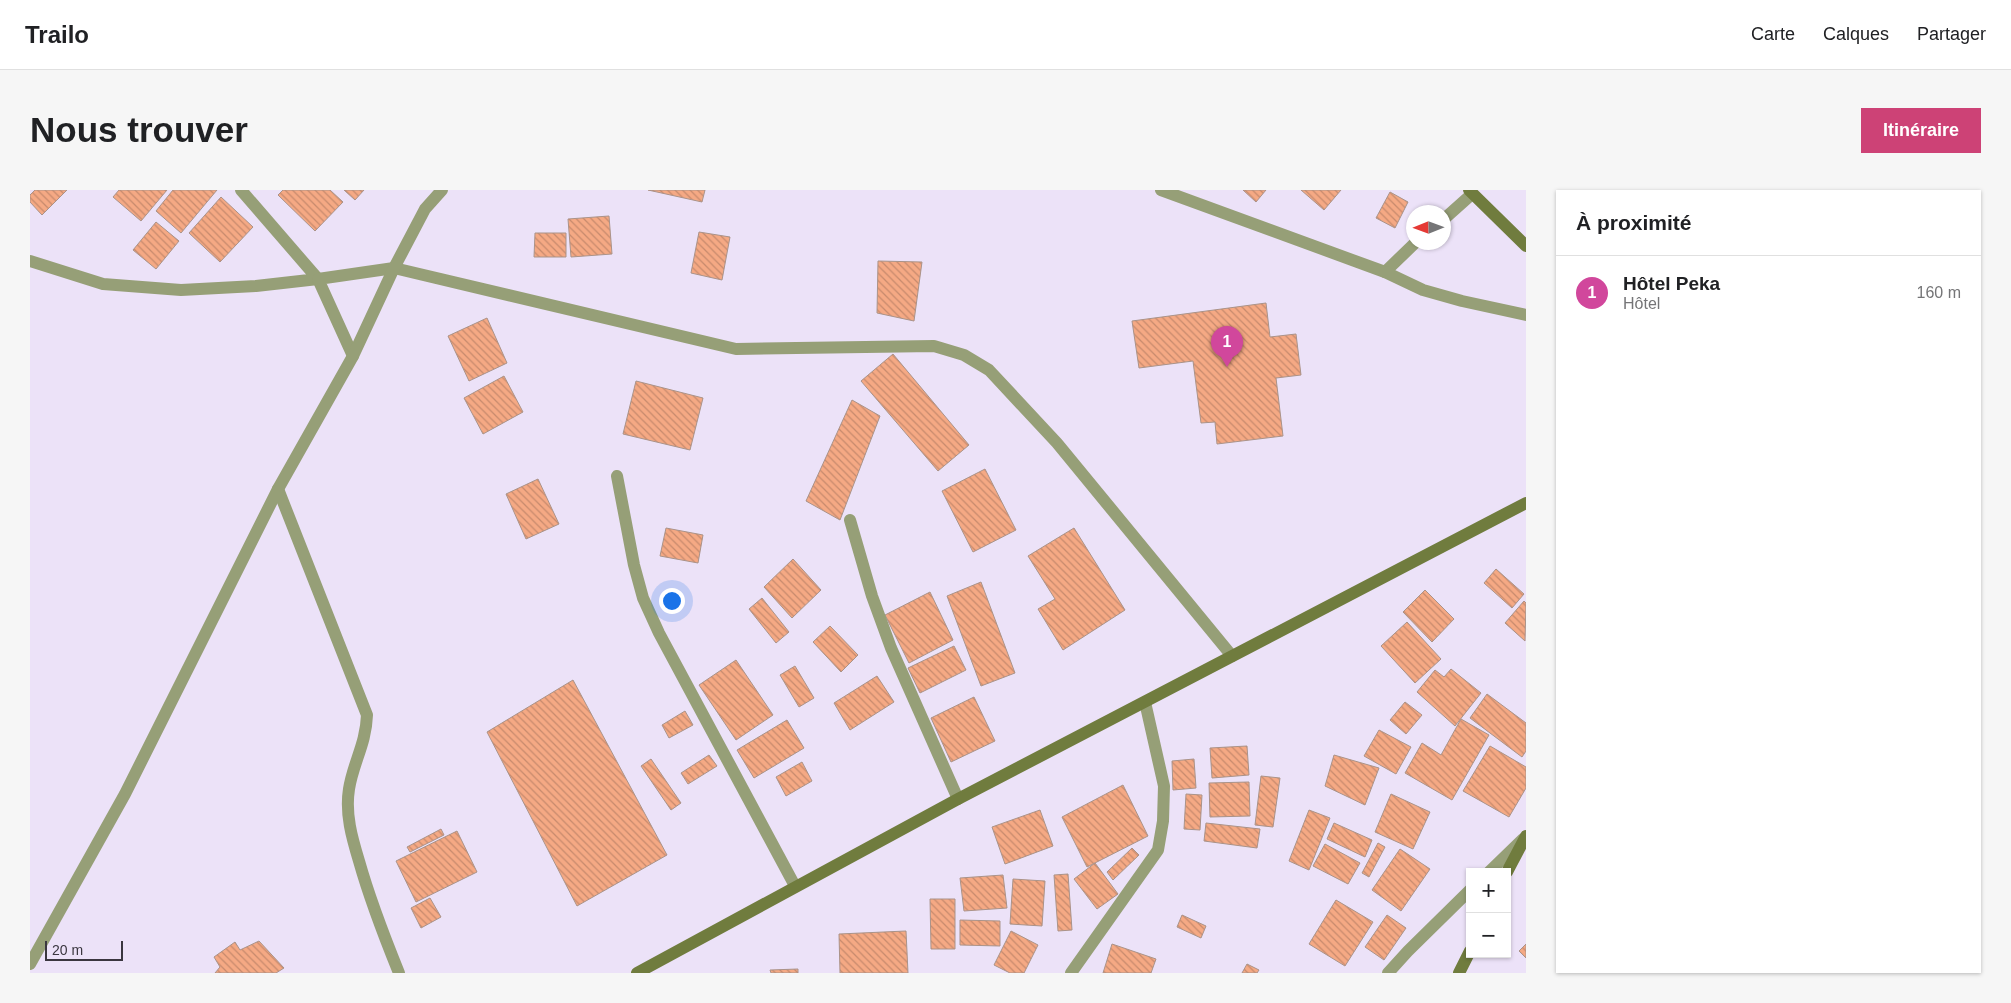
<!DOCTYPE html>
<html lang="fr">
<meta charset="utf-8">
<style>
:root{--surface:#fff;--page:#f6f6f6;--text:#202124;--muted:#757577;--line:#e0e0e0;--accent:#cd4276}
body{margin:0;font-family:Arial,sans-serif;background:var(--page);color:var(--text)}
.controls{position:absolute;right:15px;bottom:15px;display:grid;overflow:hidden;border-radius:0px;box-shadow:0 1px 4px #0004}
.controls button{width:45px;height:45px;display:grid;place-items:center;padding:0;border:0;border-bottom:1px solid var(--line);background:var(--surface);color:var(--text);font:25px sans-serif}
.compass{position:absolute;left:1376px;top:15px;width:45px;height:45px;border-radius:50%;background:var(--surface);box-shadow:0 1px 4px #0004;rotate:269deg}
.scale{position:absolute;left:15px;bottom:12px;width:78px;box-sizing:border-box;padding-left:5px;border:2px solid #3a363f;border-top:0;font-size:14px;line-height:18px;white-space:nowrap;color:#3a363f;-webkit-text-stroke:4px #ece2f8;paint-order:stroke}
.you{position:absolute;left:641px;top:410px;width:18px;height:18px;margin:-12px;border:4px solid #fff;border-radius:50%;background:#1a73e8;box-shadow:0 0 0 8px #1a73e833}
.badge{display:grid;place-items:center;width:32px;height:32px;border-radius:50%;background:var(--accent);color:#fff;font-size:16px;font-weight:700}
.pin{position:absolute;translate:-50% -41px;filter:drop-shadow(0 1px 2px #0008)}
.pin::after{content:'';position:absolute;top:26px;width:18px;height:15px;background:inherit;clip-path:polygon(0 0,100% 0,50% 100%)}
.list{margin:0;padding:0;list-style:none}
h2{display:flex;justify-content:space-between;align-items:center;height:65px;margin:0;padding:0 20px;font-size:21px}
h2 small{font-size:16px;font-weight:400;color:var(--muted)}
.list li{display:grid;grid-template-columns:32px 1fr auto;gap:15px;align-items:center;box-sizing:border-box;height:75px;padding:0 20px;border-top:1px solid var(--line)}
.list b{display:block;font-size:19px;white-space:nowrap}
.list p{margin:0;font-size:16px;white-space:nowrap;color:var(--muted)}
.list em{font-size:16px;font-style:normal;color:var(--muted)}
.map{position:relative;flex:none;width:1496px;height:783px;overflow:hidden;border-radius:0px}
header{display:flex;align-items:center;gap:30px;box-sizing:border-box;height:70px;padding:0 25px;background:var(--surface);border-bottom:1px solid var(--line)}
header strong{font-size:24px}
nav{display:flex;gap:28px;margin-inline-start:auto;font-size:18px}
.intro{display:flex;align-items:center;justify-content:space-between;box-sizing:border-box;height:120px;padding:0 30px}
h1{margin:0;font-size:35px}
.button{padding:12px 22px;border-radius:0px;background:var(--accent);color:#fff;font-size:18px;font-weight:700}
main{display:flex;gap:30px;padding:0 30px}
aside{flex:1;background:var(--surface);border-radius:0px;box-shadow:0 1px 4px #0004}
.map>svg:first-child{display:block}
.building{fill:url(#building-back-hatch);stroke:#aa9389}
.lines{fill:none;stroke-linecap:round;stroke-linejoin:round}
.street{stroke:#969f77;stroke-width:12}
.secondary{stroke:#707c3e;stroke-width:12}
</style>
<header>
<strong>Trailo</strong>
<nav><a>Carte</a><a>Calques</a><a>Partager</a></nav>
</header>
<div class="intro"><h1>Nous trouver</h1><a class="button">Itinéraire</a></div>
<main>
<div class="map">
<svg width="1496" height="783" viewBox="0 0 1496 783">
<defs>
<pattern id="building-back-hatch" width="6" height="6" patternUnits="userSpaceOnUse" patternTransform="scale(1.25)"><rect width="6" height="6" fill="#f5a984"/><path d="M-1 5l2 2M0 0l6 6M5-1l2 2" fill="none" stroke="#c78a6d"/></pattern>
</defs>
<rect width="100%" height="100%" fill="#ece2f8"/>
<g class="building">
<polygon points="5,0 37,0 12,25 0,12 0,5"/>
<polygon points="89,0 137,0 111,31 83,7"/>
<polygon points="143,0 187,0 151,43 126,21"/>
<polygon points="253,0 300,0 313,12 285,41 248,5"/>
<polygon points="314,0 334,0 325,10"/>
<polygon points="618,0 675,0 672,12"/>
<polygon points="1213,0 1236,0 1226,12"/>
<polygon points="1271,0 1311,0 1294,20"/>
<polygon points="1360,2 1378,12 1365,38 1346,28"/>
<polygon points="191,7 223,37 190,72 159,43"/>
<polygon points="579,26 582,64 541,67 538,29"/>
<polygon points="126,32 149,51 126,79 103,60"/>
<polygon points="669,42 700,47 692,90 661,83"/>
<polygon points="505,43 536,43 536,67 504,67"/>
<polygon points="848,71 892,72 884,131 847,123"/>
<polygon points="1236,113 1240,147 1266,144 1271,185 1246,188 1253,246 1187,254 1185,232 1171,233 1163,171 1109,178 1102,131"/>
<polygon points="457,128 477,173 439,191 418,146"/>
<polygon points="863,164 939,255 908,281 831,191"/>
<polygon points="474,186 493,222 453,244 434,208"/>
<polygon points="606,191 673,208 660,260 593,244"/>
<polygon points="822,210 850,226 810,330 776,311"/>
<polygon points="955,279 986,340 943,362 912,301"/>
<polygon points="508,289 529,334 496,349 476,304"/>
<polygon points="636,338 673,345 668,373 630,366"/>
<polygon points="1044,338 1095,420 1033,460 1008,419 1025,409 998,366"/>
<polygon points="763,369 791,400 762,428 734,397"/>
<polygon points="1466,379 1494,404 1482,418 1454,393"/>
<polygon points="951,392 985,483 951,496 917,406"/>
<polygon points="1395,400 1424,429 1402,452 1373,422"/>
<polygon points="900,402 923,450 879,473 855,425"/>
<polygon points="732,408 759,442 746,453 719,419"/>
<polygon points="1494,411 1496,413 1495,451 1475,433"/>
<polygon points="1377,432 1411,469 1385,493 1351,456"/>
<polygon points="800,436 828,465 811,482 783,452"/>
<polygon points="924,456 936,480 890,503 878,478"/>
<polygon points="706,470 743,525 706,550 669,495"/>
<polygon points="765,476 784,508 769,517 750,485"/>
<polygon points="1421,479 1451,503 1425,536 1387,502 1405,480 1414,487"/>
<polygon points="847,486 864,512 820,540 804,513"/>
<polygon points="543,490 637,665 547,716 457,542"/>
<polygon points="1457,504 1496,533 1496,561 1492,567 1440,528"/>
<polygon points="944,507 965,551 921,572 901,528"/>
<polygon points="1375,512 1392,525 1376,544 1360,530"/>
<polygon points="655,521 663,535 639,548 632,535"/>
<polygon points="1431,529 1459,545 1422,610 1375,583 1392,553 1411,565"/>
<polygon points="757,530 774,558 724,588 707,560"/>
<polygon points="1349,540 1381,557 1366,584 1334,566"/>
<polygon points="1217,556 1219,585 1182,588 1180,558"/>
<polygon points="1460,556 1496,577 1496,598 1479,627 1433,601"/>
<polygon points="679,565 687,576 658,594 651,583"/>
<polygon points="1304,565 1349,578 1335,615 1295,596"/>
<polygon points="621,569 651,613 641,620 611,576"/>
<polygon points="1164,569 1166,598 1143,600 1142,571"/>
<polygon points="772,572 782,591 756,606 746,587"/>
<polygon points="1231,586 1250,588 1243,637 1225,635"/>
<polygon points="1219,592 1220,626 1180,627 1179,593"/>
<polygon points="1093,595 1118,646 1057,677 1032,627"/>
<polygon points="1156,604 1172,605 1170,640 1154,639"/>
<polygon points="1361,604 1400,622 1383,659 1345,642"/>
<polygon points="1010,620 1023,656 975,674 962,637"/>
<polygon points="1279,620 1300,628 1279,680 1259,671"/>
<polygon points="1176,633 1230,639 1227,658 1174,651"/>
<polygon points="1304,633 1342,650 1335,667 1297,649"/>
<polygon points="411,639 414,645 380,662 377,657"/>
<polygon points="427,641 447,682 386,712 366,671"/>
<polygon points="1348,653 1355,657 1339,687 1332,683"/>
<polygon points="1295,654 1330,673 1318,694 1283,676"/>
<polygon points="1102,658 1109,665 1083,690 1077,682"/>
<polygon points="1370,659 1400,679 1371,721 1342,700"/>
<polygon points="1065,673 1088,704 1067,719 1044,689"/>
<polygon points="1038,684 1042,740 1028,741 1024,685"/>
<polygon points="973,685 977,718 934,721 930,688"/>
<polygon points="983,689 1015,691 1012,736 980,734"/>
<polygon points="400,708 411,727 391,738 381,718"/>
<polygon points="900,709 925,709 925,759 901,759"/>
<polygon points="1306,710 1343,732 1315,776 1279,754"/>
<polygon points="1152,725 1176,736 1171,748 1147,737"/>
<polygon points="1357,725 1376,738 1354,770 1335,757"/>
<polygon points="930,730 970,731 970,756 930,755"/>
<polygon points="876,741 878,783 810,783 809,744"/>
<polygon points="981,741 1008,755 994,783 980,783 964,775"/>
<polygon points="229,751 254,778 246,783 185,783 190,777 184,767 205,752 210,760"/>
<polygon points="1082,754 1126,769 1121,783 1073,783"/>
<polygon points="1496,754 1496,768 1489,761"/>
<polygon points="1217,774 1229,780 1227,783 1212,783"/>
<polygon points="768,779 768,783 741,783 740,780"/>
</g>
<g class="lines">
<g class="street">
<polyline points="1131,0 1355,82 1386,52"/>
<polyline points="1414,29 1442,4"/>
<polyline points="0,71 73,94 151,100 226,96 288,89 211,0"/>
<polyline points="1355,82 1393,100 1432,111 1496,125"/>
<polyline points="323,166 288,89 364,78 706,159 904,156 934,165 959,180 1027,253 1202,466"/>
<polyline points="587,286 604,375 613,408 629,443 765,696"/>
<path d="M 248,299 L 337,525 C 336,554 323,573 319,599 C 315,624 322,648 329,671 C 340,710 354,746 369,783"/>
<polyline points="820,330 842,406 861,458 928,609"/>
<polyline points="1459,682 1493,649"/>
<polyline points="0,774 95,604 248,299 323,166 364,78 395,19 412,0"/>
<polyline points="1041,783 1128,660 1133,631 1134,596 1115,512"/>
<polyline points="1358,783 1378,761 1440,700"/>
</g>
<g class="secondary">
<polyline points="1439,0 1496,56"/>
<polyline points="1477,682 1496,646"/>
<polyline points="607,783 928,609 1496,313"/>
<polyline points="1429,783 1440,761"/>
</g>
</g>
</svg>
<div class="controls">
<button>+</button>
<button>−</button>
</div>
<svg class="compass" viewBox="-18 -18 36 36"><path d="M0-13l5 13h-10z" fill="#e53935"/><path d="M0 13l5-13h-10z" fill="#757577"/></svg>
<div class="scale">20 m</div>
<div class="you"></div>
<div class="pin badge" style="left:1197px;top:177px;background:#d1479c">1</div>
</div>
<aside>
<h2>À proximité<small></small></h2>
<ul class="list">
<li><span class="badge" style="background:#d1479c">1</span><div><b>Hôtel Peka</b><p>Hôtel</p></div><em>160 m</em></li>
</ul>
</aside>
</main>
